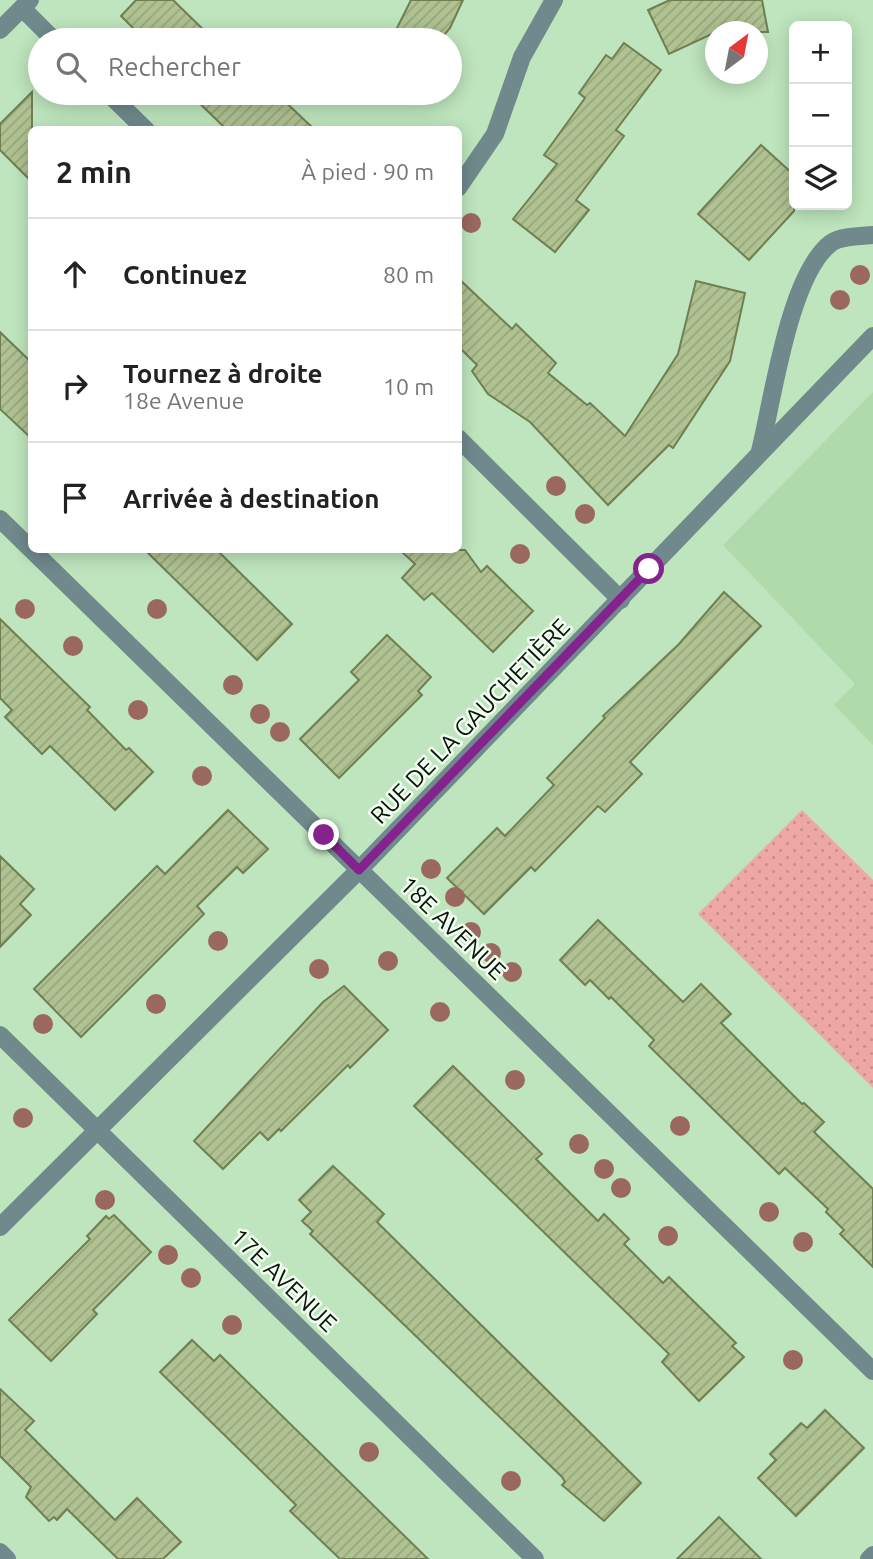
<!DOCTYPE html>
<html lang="fr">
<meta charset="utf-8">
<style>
:root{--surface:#fff;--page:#f6f6f6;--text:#222;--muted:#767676;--line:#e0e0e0}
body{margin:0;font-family:Ubuntu,sans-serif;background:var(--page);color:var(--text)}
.controls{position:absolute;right:21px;top:21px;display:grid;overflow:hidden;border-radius:10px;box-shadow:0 4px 18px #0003}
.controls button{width:63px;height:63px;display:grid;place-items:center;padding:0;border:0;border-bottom:2px solid var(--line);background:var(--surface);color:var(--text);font:35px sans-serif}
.compass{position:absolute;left:705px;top:21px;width:63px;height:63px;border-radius:50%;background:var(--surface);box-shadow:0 4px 18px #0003;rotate:32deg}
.stop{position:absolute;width:21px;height:21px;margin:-16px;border:5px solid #84238d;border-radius:50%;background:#fff}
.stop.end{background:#84238d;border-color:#fff;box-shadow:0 2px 7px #0008}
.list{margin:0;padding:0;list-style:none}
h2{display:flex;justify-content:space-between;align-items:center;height:91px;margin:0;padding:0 28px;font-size:30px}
h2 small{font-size:23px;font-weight:400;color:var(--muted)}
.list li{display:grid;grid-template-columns:46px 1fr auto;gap:21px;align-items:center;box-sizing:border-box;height:112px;padding:0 28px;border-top:2px solid var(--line)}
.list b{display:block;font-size:26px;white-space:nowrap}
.list p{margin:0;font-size:23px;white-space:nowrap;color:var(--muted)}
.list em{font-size:23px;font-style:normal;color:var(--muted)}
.icon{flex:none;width:38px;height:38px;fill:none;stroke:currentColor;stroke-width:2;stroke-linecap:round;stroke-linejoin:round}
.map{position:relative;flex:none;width:873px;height:1559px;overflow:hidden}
.search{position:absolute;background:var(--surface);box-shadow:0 4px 18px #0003;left:28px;top:28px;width:434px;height:77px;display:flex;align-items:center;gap:18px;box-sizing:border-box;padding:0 24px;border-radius:38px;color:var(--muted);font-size:26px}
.panel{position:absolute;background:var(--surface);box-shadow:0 4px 18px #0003;left:28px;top:126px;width:434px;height:427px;border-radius:10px}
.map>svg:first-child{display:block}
.built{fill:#aedaac}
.green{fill:url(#green-dots)}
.building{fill:url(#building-hatch);stroke:#707f52;stroke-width:2}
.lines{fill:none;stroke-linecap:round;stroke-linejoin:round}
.minor{stroke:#6f898c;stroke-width:18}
.tree{fill:#9b6860}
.route{stroke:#84238d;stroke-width:9}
.labels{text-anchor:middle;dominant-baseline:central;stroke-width:5;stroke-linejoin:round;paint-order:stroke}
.street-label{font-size:24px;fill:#081608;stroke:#f2fef2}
</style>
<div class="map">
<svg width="873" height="1559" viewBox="0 0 873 1559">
<defs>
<pattern id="green-dots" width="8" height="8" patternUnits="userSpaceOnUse" patternTransform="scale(1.75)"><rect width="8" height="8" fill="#eda8a3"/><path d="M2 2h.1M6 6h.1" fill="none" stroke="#ca908b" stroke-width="1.8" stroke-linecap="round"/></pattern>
<pattern id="building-hatch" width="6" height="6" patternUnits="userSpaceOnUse" patternTransform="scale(1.75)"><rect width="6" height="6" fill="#b0c292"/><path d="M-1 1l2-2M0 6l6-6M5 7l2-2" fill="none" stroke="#96a67c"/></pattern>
</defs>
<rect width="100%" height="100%" fill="#bee5bd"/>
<polygon class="built" points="873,392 873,745 834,705 855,684 723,545"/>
<polygon class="green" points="802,810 873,880 873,1088 698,914"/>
<g class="building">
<polygon points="136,0 173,0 214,40 145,40 121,16"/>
<polygon points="411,0 463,0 450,28 440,40 391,40"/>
<polygon points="670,0 762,0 768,32 716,32 669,54 648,10"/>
<polygon points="624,43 661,70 616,130 624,136 576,200 589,210 555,252 513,219 557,164 544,155 585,98 579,93 606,55 612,59"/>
<polygon points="32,92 32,182 0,150 0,124"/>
<polygon points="189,93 276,93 315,130 227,130"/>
<polygon points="761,145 794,175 794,211 749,260 698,214"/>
<polygon points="458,278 512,329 516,324 556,363 548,373 587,405 590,403 625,436 678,354 696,281 745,293 730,361 673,448 669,445 608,505 530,422 488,394 472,371 477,365 458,346"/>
<polygon points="0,332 32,363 32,439 0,409"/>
<polygon points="145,550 217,550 292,624 257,660"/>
<polygon points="400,550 465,550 481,572 487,566 533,611 493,652 432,593 424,600 402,578 415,564"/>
<polygon points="724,592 761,626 630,762 642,774 605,812 598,806 535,871 531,867 484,914 447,878 497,828 505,836 554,785 547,778 605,718 603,716 679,644"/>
<polygon points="0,619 90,707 87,710 126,750 129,748 153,772 115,810 50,746 42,754 5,717 12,710 0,698"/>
<polygon points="387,635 431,677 418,691 422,695 339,778 300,739 359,680 351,672"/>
<polygon points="228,810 268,849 243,873 237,867 197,906 204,914 81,1037 34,989 157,866 165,874"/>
<polygon points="0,856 34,889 20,904 31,915 0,947"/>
<polygon points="598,920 683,1002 701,984 731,1014 721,1023 802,1104 804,1103 824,1122 814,1132 873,1189 873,1267 840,1234 844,1230 826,1212 828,1209 785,1168 779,1174 649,1046 654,1040 611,997 609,999 590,980 585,985 560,960"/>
<polygon points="344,986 388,1030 350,1068 348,1065 281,1131 279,1129 268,1140 260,1132 223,1169 194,1141 323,1002"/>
<polygon points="453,1066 542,1154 536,1159 598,1221 604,1214 629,1239 624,1244 663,1283 669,1277 736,1343 732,1346 744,1357 699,1401 662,1362 669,1354 414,1106"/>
<polygon points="333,1166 384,1214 377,1222 641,1483 604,1521 562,1485 565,1482 562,1477 310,1234 313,1231 302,1221 311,1212 299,1200"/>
<polygon points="114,1215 151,1252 93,1310 97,1314 51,1361 9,1320 90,1239 87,1236 106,1216 109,1219"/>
<polygon points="192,1340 214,1361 220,1355 428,1559 340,1559 290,1511 296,1505 160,1372"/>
<polygon points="0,1389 34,1421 25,1430 115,1520 137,1498 181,1542 163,1559 118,1559 67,1509 57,1520 54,1517 49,1521 26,1497 31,1487 0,1456"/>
<polygon points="825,1410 864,1448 796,1516 758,1478 776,1460 770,1454 801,1423 807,1428"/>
<polygon points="719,1517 761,1559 677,1559"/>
</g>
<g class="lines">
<g class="minor">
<polyline points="22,8 54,40"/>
<polyline points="0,30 30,0"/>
<polyline points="108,93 146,130"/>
<polyline points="458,188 495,134 522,57 554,0"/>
<polyline points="458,438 621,600"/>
<path d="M 760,451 C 773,399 789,275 831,243 C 840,236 861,236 873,235"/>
<polyline points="0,519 873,1371"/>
<polyline points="0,1035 535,1559"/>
<polyline points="0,1227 359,870 873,336"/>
<polyline points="0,1552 7,1559"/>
<polyline points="869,1559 873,1555"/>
</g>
</g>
<g class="tree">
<circle cx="471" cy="223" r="10"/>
<circle cx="860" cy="275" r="10"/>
<circle cx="840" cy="300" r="10"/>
<circle cx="556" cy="486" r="10"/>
<circle cx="585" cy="514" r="10"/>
<circle cx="520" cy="554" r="10"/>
<circle cx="25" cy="609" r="10"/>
<circle cx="157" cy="609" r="10"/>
<circle cx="73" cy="646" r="10"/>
<circle cx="233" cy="685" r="10"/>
<circle cx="138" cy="710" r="10"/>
<circle cx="260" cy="714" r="10"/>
<circle cx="280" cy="732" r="10"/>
<circle cx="202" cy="776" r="10"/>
<circle cx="431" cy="869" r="10"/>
<circle cx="455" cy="897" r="10"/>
<circle cx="471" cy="932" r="10"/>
<circle cx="218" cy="941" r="10"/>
<circle cx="491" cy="953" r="10"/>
<circle cx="388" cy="961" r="10"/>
<circle cx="319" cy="969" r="10"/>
<circle cx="512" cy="972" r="10"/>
<circle cx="156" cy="1004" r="10"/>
<circle cx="440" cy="1012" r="10"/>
<circle cx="43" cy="1024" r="10"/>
<circle cx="515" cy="1080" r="10"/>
<circle cx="23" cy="1118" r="10"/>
<circle cx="680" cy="1126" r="10"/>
<circle cx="579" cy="1144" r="10"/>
<circle cx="604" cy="1169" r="10"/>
<circle cx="621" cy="1188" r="10"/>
<circle cx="105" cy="1200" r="10"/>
<circle cx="769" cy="1212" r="10"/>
<circle cx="668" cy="1236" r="10"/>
<circle cx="803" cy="1242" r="10"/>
<circle cx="168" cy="1255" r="10"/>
<circle cx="191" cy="1278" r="10"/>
<circle cx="232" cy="1325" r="10"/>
<circle cx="793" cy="1360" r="10"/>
<circle cx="369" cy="1452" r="10"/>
<circle cx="511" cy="1481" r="10"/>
</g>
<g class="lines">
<polyline class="route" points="324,835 359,870 649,569"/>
</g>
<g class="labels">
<g class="street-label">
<text transform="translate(470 721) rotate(-46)">RUE DE LA GAUCHETIÈRE</text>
<text transform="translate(453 928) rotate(44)">18E AVENUE</text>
<text transform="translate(284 1280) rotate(44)">17E AVENUE</text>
</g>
</g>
</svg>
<div class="controls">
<button>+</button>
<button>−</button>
<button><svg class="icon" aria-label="layers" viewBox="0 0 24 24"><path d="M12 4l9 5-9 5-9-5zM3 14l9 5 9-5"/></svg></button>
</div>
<svg class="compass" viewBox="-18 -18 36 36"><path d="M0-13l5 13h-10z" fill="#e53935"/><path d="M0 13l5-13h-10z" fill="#767676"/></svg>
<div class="stop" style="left:649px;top:569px"></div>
<div class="stop end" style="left:324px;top:835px"></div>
<div class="search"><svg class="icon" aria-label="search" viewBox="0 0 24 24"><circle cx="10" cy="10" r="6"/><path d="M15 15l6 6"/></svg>Rechercher</div>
<section class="panel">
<h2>2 min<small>À pied · 90 m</small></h2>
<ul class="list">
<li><svg class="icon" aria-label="ahead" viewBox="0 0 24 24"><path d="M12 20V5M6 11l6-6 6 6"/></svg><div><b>Continuez</b></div><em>80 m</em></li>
<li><svg class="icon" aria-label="right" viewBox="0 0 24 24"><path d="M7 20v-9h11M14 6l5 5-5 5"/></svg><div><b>Tournez à droite</b><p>18e Avenue</p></div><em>10 m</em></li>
<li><svg class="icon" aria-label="arrive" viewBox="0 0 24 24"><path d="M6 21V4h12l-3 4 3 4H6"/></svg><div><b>Arrivée à destination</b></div></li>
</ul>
</section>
</div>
